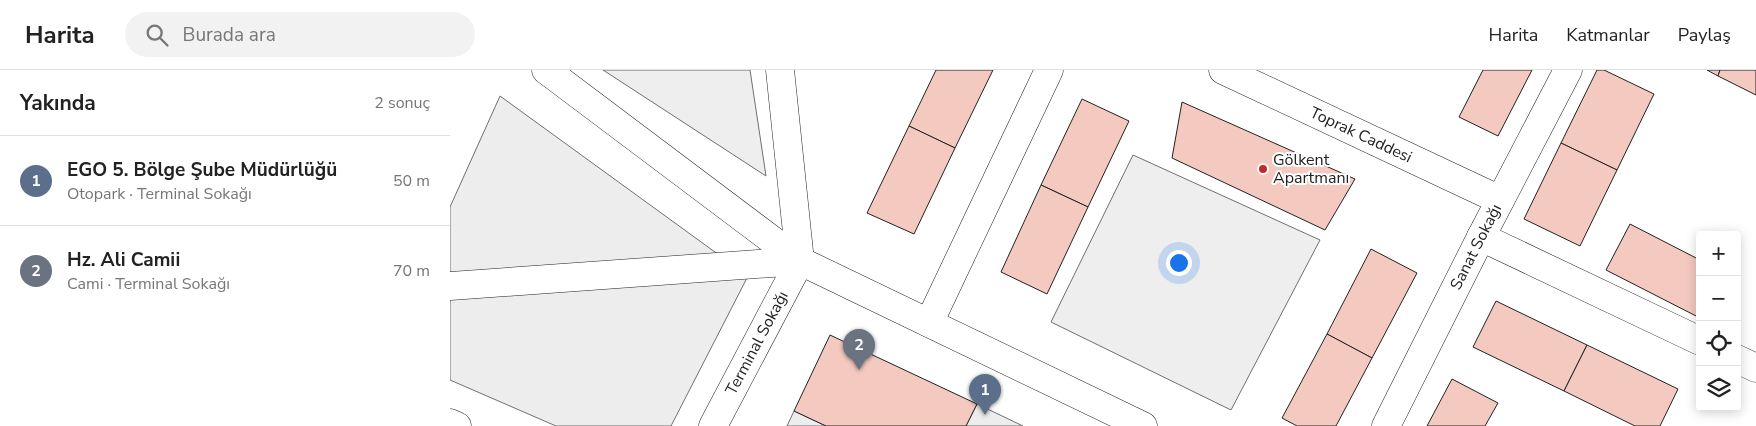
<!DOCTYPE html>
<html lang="tr">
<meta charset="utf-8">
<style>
:root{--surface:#fff;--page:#f2f2f2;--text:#222;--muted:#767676;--line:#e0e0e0;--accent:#c62828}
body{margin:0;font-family:"Nunito Sans",sans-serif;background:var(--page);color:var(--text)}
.controls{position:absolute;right:15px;bottom:15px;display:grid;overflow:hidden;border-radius:5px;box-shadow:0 2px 12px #0003}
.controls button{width:45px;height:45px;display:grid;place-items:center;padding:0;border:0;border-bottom:1px solid var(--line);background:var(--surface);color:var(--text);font:25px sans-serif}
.you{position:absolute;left:728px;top:192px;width:18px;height:18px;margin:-12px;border:4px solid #fff;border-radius:50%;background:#1a73e8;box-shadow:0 0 0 8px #1a73e833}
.badge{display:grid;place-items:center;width:32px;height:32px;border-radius:50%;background:var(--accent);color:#fff;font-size:16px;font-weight:700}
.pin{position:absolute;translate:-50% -41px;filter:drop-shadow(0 1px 2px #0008)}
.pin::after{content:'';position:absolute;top:26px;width:18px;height:15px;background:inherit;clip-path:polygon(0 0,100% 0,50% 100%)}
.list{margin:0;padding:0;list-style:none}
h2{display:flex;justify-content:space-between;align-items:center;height:65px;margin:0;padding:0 20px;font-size:21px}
h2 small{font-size:16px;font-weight:400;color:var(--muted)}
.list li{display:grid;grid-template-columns:32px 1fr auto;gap:15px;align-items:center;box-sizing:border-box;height:90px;padding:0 20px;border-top:1px solid var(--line)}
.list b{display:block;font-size:19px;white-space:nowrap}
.list p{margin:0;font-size:16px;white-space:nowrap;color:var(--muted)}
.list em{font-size:16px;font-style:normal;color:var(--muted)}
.icon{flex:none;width:28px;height:28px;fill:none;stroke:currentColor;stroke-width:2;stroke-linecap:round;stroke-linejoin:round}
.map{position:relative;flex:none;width:1306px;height:356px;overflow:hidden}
header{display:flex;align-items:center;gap:30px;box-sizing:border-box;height:70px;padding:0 25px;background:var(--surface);border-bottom:1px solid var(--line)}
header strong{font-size:24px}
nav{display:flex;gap:28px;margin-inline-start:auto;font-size:18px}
.search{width:350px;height:45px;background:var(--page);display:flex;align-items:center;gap:12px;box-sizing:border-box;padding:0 18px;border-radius:28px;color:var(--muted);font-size:19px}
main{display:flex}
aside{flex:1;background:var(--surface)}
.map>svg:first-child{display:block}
.green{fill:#eee;stroke:#6f6f6f}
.parking{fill:#ededed;stroke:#6f6f6f}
.building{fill:#f3c9c0;stroke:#222}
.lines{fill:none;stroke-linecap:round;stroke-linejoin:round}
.minor-casing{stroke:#222;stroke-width:29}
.minor{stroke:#fff;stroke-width:28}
.poi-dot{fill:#c62828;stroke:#fff;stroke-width:2}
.labels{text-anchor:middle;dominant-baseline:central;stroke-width:4;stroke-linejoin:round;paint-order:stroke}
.street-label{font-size:16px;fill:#222;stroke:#fff}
.poi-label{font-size:16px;fill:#222;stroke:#fff;text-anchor:start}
</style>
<header>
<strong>Harita</strong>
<div class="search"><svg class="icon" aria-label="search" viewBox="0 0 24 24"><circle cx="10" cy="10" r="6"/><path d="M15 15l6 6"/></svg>Burada ara</div>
<nav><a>Harita</a><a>Katmanlar</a><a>Paylaş</a></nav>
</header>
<main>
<aside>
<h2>Yakında<small>2 sonuç</small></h2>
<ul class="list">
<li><span class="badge" style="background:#5c6f8a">1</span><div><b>EGO 5. Bölge Şube Müdürlüğü</b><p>Otopark · Terminal Sokağı</p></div><em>50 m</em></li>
<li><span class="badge" style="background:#6b7280">2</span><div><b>Hz. Ali Camii</b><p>Cami · Terminal Sokağı</p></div><em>70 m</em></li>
</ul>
</aside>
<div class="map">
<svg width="1306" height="356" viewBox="0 0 1306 356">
<rect width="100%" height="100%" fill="#fff"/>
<g class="green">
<polygon points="153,0 300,0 316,106"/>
<polygon points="683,85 870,170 781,340 601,252"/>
</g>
<g class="parking">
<polygon points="50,26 298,206 221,356 106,356 0,310 0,137"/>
<polygon points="527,334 573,356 516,356"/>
<polygon points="344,341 376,356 337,356"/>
</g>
<g class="building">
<polygon points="486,0 543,0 505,78 459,56"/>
<polygon points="1033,0 1082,0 1048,66 1009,47"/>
<polygon points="1147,0 1154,0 1204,24 1167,100 1111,73"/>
<polygon points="1257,0 1270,0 1268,6"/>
<polygon points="1270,0 1306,0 1306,25 1268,6"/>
<polygon points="632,29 679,51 638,137 591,115"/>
<polygon points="732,32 905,109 875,160 722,88"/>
<polygon points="459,56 505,78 464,164 417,143"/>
<polygon points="1111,73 1167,100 1130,176 1074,149"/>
<polygon points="591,115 638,137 597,224 551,202"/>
<polygon points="1180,154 1250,190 1250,248 1156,200"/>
<polygon points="921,179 967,203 922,288 877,264"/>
<polygon points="1046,231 1137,275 1114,321 1023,277"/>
<polygon points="877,264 922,288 886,356 847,356 832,348"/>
<polygon points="380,265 527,334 516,356 376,356 344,341"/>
<polygon points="1137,275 1228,319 1210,356 1185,356 1114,321"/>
<polygon points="1002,309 1048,333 1035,356 977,356"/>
</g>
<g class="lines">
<g class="minor-casing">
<g id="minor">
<polyline points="96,0 350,191 693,356"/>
<polyline points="330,0 350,191"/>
<polyline points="773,0 1050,130"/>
<polyline points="1031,167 1250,271"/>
<polyline points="0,216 350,191"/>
<polyline points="479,253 599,0"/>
<polyline points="1287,289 1306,298"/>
<polyline points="0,353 7,356"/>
<polyline points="263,356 350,191"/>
<polyline points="936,356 1031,167 1118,0"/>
</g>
</g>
<use href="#minor" class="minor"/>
</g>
<circle class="poi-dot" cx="813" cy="99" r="5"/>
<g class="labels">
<g class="street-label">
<text transform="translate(911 65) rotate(25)">Toprak Caddesi</text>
<text transform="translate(1026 177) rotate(-63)">Sanat Sokağı</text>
<text transform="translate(307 273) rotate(-62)">Terminal Sokağı</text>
</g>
<g class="poi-label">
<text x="823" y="90">Gölkent<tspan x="823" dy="18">Apartmanı</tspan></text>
</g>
</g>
</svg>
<div class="controls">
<button>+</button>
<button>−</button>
<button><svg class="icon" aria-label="locate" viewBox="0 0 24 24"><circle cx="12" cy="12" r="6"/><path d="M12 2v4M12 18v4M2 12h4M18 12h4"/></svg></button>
<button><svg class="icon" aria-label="layers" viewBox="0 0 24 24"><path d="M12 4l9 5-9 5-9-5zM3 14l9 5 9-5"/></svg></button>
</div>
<div class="you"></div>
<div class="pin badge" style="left:535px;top:345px;background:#5c6f8a">1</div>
<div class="pin badge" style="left:409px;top:300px;background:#6b7280">2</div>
</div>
</main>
